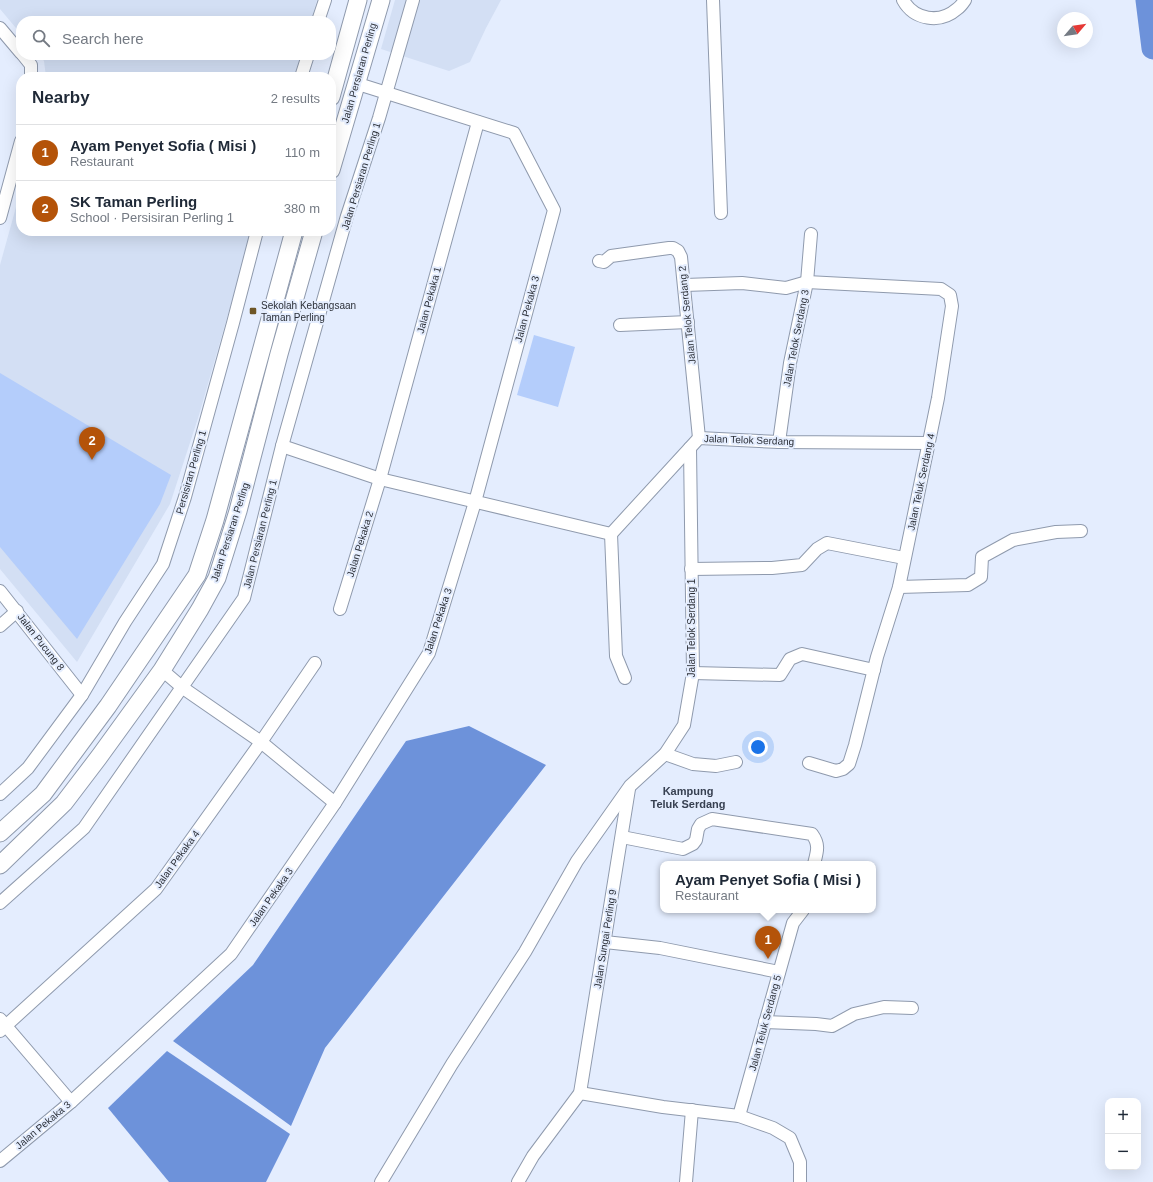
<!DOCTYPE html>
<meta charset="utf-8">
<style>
:root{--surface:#fff;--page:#f6f6f7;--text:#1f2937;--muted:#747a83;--line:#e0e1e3;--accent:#b45309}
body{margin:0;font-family:Arial,sans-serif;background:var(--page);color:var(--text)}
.controls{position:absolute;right:12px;bottom:12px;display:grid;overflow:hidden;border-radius:8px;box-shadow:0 4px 16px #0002}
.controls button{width:36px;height:36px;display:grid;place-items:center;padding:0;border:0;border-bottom:1px solid var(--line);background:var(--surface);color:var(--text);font:20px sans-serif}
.compass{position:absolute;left:1057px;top:12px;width:36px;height:36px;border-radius:50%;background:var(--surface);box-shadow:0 4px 16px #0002;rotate:61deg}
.you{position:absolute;left:758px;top:747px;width:14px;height:14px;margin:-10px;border:3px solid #fff;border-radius:50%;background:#1a73e8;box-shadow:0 0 0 6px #1a73e833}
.badge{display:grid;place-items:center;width:26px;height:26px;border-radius:50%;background:var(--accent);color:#fff;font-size:13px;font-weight:700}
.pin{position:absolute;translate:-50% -33px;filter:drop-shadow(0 1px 2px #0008)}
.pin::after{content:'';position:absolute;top:21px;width:14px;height:12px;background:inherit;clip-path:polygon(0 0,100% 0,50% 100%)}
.popup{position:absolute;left:660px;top:861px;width:216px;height:52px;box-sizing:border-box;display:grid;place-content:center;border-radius:8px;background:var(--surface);filter:drop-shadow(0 1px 3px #0005);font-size:13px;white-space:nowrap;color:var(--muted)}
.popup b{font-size:15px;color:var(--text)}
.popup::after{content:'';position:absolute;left:50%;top:100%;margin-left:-8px;border:8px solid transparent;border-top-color:var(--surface)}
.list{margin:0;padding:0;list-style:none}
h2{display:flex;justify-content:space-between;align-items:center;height:52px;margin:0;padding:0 16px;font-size:17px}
h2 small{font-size:13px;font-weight:400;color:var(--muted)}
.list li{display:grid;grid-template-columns:26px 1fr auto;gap:12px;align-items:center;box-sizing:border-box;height:56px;padding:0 16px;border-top:1px solid var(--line)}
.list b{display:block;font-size:15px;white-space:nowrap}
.list p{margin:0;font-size:13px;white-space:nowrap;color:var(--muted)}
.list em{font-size:13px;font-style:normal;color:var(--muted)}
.icon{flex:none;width:22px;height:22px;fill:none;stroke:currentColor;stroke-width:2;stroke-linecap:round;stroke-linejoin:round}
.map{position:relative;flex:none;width:1153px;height:1182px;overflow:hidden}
.search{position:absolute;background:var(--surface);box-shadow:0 4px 16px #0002;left:16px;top:16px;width:320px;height:44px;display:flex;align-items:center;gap:10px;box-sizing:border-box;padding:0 14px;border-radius:16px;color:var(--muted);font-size:15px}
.panel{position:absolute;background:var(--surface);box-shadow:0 4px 16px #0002;left:16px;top:72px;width:320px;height:164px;border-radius:16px}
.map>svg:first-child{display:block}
.built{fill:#d3dff4}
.green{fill:#b4cdfb}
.water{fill:#6d92da}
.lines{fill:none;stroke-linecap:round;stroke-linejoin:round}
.river{stroke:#6d92da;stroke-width:23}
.street-casing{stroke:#8f9aad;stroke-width:14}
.secondary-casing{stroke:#8f9aad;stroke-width:19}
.street{stroke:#fff;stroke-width:12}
.secondary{stroke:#fff;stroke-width:17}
.poi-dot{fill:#6e5627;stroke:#e4edfe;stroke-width:1.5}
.labels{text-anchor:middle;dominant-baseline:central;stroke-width:4;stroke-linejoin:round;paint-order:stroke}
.street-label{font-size:10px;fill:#2c3038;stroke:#e4edfe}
.poi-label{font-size:10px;fill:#2c3038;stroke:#e4edfe;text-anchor:start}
.neighbourhood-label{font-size:11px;font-weight:bold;fill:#374051;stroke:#e4edfe}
</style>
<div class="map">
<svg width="1153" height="1182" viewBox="0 0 1153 1182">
<rect width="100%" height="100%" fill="#e4edfe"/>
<g class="built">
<polygon points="0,0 317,0 311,21 21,21 21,34 0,9"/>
<polygon points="395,0 501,0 486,28 470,62 449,71 381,49"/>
<polygon points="39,55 302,55 296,77 46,77 44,61"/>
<polygon points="21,189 21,231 252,231 199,415 170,504 77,662 0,569 0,265"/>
</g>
<g class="green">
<polygon points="534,335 575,347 558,407 517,395"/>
<polygon points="0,373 171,475 160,504 77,639 0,547"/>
</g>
<g class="water">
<polygon points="469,726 546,765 325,1048 291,1126 173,1041 253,965 406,741"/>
<polygon points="167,1051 290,1134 266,1182 169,1182 108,1108"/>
</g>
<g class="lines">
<polyline class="river" points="1147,0 1153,48"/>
<g class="street-casing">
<g id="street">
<polyline points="713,0 721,213"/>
<path d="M 903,0 C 914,20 940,24 957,9 C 960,7 963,3 965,0"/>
<polyline points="318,21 325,0"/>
<polyline points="0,28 21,53"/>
<polyline points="23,55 31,65 31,77"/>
<polyline points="301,77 308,55"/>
<polyline points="0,218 21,141"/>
<polyline points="599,261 604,262 611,256 669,248 673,248 678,251 681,257 699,438"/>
<polyline points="685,285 742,283 786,288 807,282 941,289 950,295 952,306 938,398 899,587 877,657 855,745 849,764 843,769 836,771 809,763"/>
<polyline points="620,325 688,322"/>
<polyline points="779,442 790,363 807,282 811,234"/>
<polyline points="282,446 380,479 611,534"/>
<polyline points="611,534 699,438 779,442 929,443"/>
<polyline points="611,534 616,656 625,678"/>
<polyline points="691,569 772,568 802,565 817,549 827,543 904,558"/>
<polyline points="899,587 968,585 981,577 982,557 1013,540 1056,532 1081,531"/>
<polyline points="0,591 82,695"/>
<polyline points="340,609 380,479 478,122"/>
<polyline points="0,626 17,611"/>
<polyline points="162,670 183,688 261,742 335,803"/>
<polyline points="693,673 780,675 790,659 802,654 874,670"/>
<polyline points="665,754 693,764 716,766 736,762"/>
<polyline points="0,794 28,768 82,695 125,622 163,564 185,497 233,323 257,231"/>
<path d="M 622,837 L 683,849 L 693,844 L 696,840 L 698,829 L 701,824 L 712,819 L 812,834 C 820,845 817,852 814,864"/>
<polyline points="0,903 84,828 244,598 282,446 347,216 379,118 413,0"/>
<polyline points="605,942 660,948 779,972"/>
<polyline points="0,1019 71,1102"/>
<polyline points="765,1022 816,1024 832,1026 854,1014 884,1007 912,1008"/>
<polyline points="0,1031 156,889 261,742 315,663"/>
<polyline points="580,1093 663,1107 739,1116 773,1128 790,1138 800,1162 800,1182"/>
<polyline points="739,1116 793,923 803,910"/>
<polyline points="0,1161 71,1102 231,954 335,803 429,653 475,502 554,210 514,133 355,83"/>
<polyline points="381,1182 452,1064 525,952 577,861 630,786 665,754 684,725 693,673 690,448"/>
<polyline points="518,1182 533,1156 580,1093 629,789"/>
<polyline points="686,1182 692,1110"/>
</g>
</g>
<g class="secondary-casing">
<g id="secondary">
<polyline points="331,97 358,0"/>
<polyline points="331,170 381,0"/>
<polyline points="0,833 43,794 108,706 197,575 215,520 294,231"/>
<polyline points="0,865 64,803 99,757 162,670 200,609 217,578 238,511 279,354 314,231"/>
</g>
</g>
<use href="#street" class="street"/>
<use href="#secondary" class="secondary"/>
</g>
<rect class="poi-dot" x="249" y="307" width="8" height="8" rx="2"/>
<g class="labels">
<g class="street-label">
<text transform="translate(359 73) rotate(-74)">Jalan Persiaran Perling</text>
<text transform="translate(361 176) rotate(-73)">Jalan Persiaran Perling 1</text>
<text transform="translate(429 300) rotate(-75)">Jalan Pekaka 1</text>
<text transform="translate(527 309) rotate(-75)">Jalan Pekaka 3</text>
<text transform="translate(687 315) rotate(-96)">Jalan Telok Serdang 2</text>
<text transform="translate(796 338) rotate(-79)">Jalan Telok Serdang 3</text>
<text transform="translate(749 440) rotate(2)">Jalan Telok Serdang</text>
<text transform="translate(191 472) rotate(-74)">Persisiran Perling 1</text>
<text transform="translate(921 482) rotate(-78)">Jalan Teluk Serdang 4</text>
<text transform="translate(230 532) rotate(-72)">Jalan Persiaran Perling</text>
<text transform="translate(260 534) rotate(-76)">Jalan Persiaran Perling 1</text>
<text transform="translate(360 544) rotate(-73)">Jalan Pekaka 2</text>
<text transform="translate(438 621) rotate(-72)">Jalan Pekaka 3</text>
<text transform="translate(691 628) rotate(-90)">Jalan Telok Serdang 1</text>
<text transform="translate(41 642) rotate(52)">Jalan Pucung 8</text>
<text transform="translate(177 859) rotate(-54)">Jalan Pekaka 4</text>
<text transform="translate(271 897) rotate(-55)">Jalan Pekaka 3</text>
<text transform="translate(605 939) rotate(-81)">Jalan Sungai Perling 9</text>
<text transform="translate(765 1023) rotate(-75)">Jalan Teluk Serdang 5</text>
<text transform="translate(43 1125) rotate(-40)">Jalan Pekaka 3</text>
</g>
<g class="poi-label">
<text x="261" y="305">Sekolah Kebangsaan<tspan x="261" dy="12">Taman Perling</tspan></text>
</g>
<g class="neighbourhood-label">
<text x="688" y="791">Kampung<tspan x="688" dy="13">Teluk Serdang</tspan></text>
</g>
</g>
</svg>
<div class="controls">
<button>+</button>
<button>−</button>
</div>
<svg class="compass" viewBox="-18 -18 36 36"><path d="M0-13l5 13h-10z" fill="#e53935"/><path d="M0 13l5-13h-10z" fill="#747a83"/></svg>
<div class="you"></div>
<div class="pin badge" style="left:768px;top:959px">1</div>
<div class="popup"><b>Ayam Penyet Sofia ( Misi )</b>Restaurant</div>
<div class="pin badge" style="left:92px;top:460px">2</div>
<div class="search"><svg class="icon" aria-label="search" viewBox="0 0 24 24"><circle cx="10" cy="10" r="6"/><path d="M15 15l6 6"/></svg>Search here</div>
<section class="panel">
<h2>Nearby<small>2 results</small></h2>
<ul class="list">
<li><span class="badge">1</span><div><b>Ayam Penyet Sofia ( Misi )</b><p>Restaurant</p></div><em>110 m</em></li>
<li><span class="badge">2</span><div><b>SK Taman Perling</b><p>School · Persisiran Perling 1</p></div><em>380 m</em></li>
</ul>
</section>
</div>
